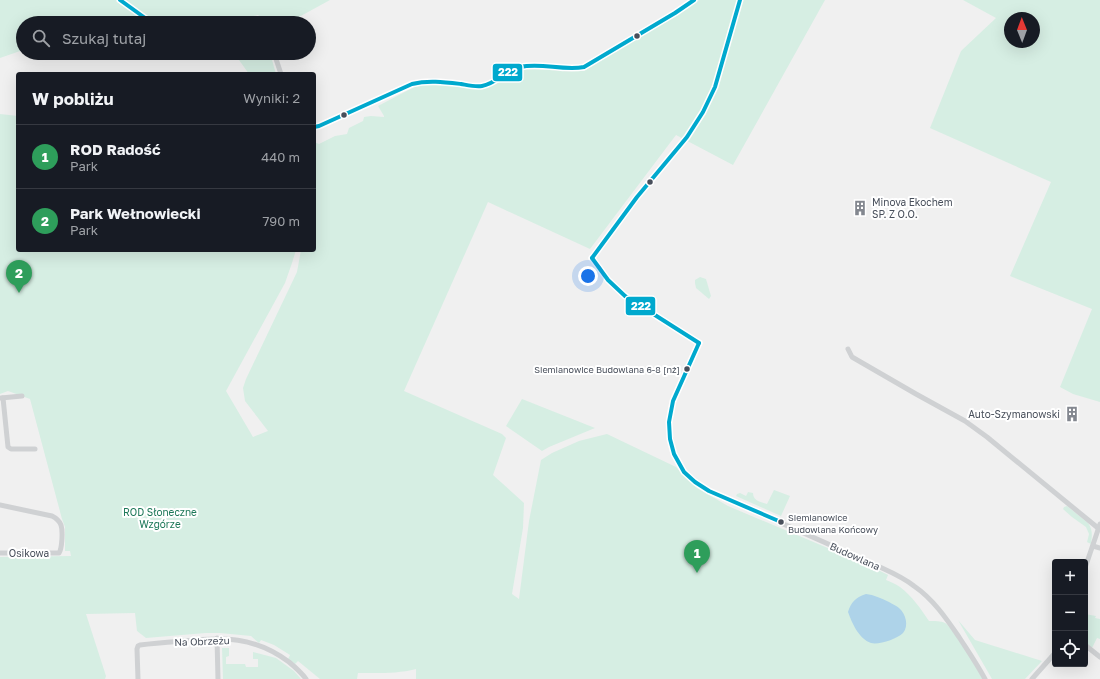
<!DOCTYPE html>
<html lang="pl">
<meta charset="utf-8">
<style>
:root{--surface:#171b24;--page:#242831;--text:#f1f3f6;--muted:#9ea1a6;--line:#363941;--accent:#db2777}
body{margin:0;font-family:"Golos Text",sans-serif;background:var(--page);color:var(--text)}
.controls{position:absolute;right:12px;bottom:12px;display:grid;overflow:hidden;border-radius:4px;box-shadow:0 4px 16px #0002}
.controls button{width:36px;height:36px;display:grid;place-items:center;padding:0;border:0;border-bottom:1px solid var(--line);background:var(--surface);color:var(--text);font:20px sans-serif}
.compass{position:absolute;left:1004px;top:12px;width:36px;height:36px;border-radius:50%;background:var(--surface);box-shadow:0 4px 16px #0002;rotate:359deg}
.you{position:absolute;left:588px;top:276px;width:14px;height:14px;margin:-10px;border:3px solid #fff;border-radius:50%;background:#1a73e8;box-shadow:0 0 0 6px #1a73e833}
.badge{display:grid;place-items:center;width:26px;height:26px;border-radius:50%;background:var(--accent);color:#fff;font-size:13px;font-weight:700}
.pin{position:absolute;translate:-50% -33px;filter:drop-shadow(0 1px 2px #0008)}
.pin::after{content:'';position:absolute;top:21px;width:14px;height:12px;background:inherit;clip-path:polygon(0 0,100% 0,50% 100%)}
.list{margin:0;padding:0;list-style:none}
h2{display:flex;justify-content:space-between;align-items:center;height:52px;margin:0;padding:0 16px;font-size:17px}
h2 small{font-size:13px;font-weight:400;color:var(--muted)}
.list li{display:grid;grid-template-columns:26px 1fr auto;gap:12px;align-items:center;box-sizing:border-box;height:64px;padding:0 16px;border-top:1px solid var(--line)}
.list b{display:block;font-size:15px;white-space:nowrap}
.list p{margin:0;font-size:13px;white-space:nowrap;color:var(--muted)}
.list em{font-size:13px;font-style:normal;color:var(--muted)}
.icon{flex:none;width:22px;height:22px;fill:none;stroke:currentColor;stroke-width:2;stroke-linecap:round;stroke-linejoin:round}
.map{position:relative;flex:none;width:1100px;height:679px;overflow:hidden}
.search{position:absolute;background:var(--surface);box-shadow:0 4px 16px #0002;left:16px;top:16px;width:300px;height:44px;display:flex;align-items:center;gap:10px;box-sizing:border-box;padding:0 14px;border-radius:22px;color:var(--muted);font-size:15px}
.panel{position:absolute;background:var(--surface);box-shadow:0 4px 16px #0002;left:16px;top:72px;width:300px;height:180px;border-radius:4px}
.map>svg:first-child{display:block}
.green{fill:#d6eee3;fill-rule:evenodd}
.water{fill:#aed3e9}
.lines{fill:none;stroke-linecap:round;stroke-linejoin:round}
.street{stroke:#cfd1d3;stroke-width:5}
.bus-1-casing{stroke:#fff;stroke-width:7}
.bus-1{stroke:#00a9ce;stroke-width:4}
.bus-dot{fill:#484f5b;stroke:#fff;stroke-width:1.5}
.labels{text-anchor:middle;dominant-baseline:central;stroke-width:4;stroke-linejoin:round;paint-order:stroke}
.bus-label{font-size:9px;fill:#484f5b;stroke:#fff;text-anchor:end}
.poi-label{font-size:10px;fill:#484f5b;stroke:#fff;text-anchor:start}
.park-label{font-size:10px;fill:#1e7859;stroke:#fff}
.street-label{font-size:10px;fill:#484f5b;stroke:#fff}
.line-badge{stroke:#fff;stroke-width:1.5}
.badge-label{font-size:11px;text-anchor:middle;font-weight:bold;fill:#fff}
</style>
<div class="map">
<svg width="1100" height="679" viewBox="0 0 1100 679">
<rect width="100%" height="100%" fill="#f0f0f0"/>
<g class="green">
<polygon points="0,0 330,0 288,23 266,23 258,15 249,17 232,23 137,23 115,18 101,23 23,23 23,50 0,58"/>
<path d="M 699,0 L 825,0 L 733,165 L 676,135 L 590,249 L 488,202 L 404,391 L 502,434 L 506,438 L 493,475 L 524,503 L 523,528 L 512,594 L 519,599 L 529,521 L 541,460 L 552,453 L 579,441 L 607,434 L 676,467 L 697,488 L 728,506 L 868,565 L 888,575 L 886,580 C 891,582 896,584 900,587 C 912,596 921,609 929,621 C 934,621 941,621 945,623 C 952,626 978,670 983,679 L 416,679 L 416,669 C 397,674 377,673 358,673 L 357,679 L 320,679 L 298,661 L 295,664 L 288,659 L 290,655 L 274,645 L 261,640 L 259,643 L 251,636 L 220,633 L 206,633 L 146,638 L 137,631 L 135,613 L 86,614 L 106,676 L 105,679 L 0,679 L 0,557 L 71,556 L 70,551 L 65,551 L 65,527 L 62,519 L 30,399 L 8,391 L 0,394 L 0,114 L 18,116 L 18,250 L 296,250 L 292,263 L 285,283 L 226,391 L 253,437 L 268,431 L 245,401 L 243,388 L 246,379 L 297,272 L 301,250 L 314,250 L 314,142 L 319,144 L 335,136 L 347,134 L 349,128 L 363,121 L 364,117 L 371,116 L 384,117 L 384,116 L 378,106 L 420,84 L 436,83 L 484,87 L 518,70 L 530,69 L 584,71 Z"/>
<path d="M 963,0 L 1100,0 L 1100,402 L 1073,394 L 1060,387 L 1092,309 L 1010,276 L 1051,182 L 930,128 L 961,51 L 996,18 ZM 1010,18 L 1034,18 L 1034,42 L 1010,42 Z"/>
<polygon points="234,53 270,53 276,74 249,74"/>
<polygon points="700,277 706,279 711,296 709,299 696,288 695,283 695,280"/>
<polygon points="522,399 595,428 549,447 542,451 506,426"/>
<path d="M 774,490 L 790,496 L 781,516 L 736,496 L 737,494 L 740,493 L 746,496 L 748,492 L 753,493 C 753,501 761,502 767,504 Z"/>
<path d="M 1067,506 L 1088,523 C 1093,530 1092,536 1091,544 L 1087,542 L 1089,534 L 1086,527 L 1072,517 L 1063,509 L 1064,507 Z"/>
<polygon points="1085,614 1096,616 1095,618 1100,619 1100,639 1097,638 1092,648 1085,642"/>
<polygon points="958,620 975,640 1042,661 1025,679 992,679"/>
<polygon points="222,648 229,648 229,656 226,657 226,664 245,664 246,667 258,667 258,659 253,659 253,652 276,658 294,671 301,679 223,679"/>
</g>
<path class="water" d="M 866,594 C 874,595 881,598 889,602 C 892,604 897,606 899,608 C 906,614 909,626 903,633 C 897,639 879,645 871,643 C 859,639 852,623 848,612 C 851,602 856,597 866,594 Z"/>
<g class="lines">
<g class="street">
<polyline points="120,0 152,23"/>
<path d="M 740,0 L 715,87 L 703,112 L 687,137 L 637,197 L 592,258 L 608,280 L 625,296 L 699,343 L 673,401 L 669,422 L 669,429 L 674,454 L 684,472 L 695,482 L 709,491 L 882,568 C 893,573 904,578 914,586 C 933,599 946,618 959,637 C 968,651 977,664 985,679"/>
<polyline points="242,23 252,20 261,23"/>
<polyline points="274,53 281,74"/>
<path d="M 314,127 L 319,126 L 412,84 C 429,79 446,82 463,84 C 469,85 476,86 482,86 C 494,84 507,70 520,67 C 541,62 563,73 584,67 L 675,13 L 694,0"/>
<polyline points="848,349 852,357 916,394 965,421 987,437 1098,528"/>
<polyline points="1,398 22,396"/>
<polyline points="3,398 8,447 11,449 35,449"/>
<path d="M 0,505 L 52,516 C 56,518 59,520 61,525 C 63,531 62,549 59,553 L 0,553"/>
<polyline points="1093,546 1100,548"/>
<polyline points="1085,568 1100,524"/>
<polyline points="217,638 218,679"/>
<polyline points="1085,645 1100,657"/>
<path d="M 138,679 L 137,649 L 138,646 L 140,645 C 154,643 169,642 183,641 C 223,637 254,636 289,662 C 295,667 301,672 306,679"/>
<polyline points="1032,679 1055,653"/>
</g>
<g class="bus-1-casing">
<g id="bus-1">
<polyline points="120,0 152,23"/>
<path d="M 314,127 L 319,126 L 412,84 C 428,80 444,82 461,84 C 467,85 475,87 482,86 C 496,84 506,70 520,67 C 541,62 562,71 584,67 L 675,13 L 694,0"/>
<polyline points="592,258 637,197 687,137 703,112 715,87 740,0"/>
<polyline points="592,258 608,280 625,296 699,343"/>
<polyline points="699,343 673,401 669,422 670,439 674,454 684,472 695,482 709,491 781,522"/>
</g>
</g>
<use href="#bus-1" class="bus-1"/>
</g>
<defs>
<g id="building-bare" transform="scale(1.2)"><path d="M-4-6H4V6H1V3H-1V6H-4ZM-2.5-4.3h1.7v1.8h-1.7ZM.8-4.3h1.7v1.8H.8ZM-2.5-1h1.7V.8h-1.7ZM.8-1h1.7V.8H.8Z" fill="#83878f" stroke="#fff" stroke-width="2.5" paint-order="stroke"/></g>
</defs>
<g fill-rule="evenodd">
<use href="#building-bare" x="860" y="208"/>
<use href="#building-bare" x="1072" y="414"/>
</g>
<g class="bus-dot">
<circle cx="637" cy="36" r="3.5"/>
<circle cx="344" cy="115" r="3.5"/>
<circle cx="650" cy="182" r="3.5"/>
<circle cx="687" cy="369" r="3.5"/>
<circle cx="781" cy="522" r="3.5"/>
</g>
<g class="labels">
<g class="bus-label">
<text x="680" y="369">Siemianowice Budowlana 6-8 [nż]</text>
<text x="788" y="517" text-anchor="start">Siemianowice<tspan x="788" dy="12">Budowlana Końcowy</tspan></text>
</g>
<g class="poi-label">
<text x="872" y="202">Minova Ekochem<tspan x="872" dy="12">SP. Z O.O.</tspan></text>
<text x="1060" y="414" text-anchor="end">Auto-Szymanowski</text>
</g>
<g class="park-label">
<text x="160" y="512">ROD Słoneczne<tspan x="160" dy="12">Wzgórze</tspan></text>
</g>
<g class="street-label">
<text x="29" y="553">Osikowa</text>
<text transform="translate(855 556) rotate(24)">Budowlana</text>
<text transform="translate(202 641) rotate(-2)">Na Obrzeżu</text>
</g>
</g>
<g class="line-badge">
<rect x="492" y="63" width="31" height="19" rx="4" fill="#00a9ce"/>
<rect x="625" y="296" width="31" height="20" rx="4" fill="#00a9ce"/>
</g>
<g class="badge-label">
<text x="508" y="76">222</text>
<text x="641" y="310">222</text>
</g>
</svg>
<div class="controls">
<button>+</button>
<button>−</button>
<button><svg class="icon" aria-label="locate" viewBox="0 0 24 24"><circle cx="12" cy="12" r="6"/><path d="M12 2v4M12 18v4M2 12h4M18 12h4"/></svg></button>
</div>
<svg class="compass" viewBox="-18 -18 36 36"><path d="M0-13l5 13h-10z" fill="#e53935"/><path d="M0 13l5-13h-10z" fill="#9ea1a6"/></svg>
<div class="you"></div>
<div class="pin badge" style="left:697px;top:573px;background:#2e9e5b">1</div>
<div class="pin badge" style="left:19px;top:293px;background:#2e9e5b">2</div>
<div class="search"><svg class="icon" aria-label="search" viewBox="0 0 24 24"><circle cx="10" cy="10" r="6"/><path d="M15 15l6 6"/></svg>Szukaj tutaj</div>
<section class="panel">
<h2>W pobliżu<small>Wyniki: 2</small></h2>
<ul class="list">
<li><span class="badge" style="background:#2e9e5b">1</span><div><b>ROD Radość</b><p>Park</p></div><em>440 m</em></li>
<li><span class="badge" style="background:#2e9e5b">2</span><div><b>Park Wełnowiecki</b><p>Park</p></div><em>790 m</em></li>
</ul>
</section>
</div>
